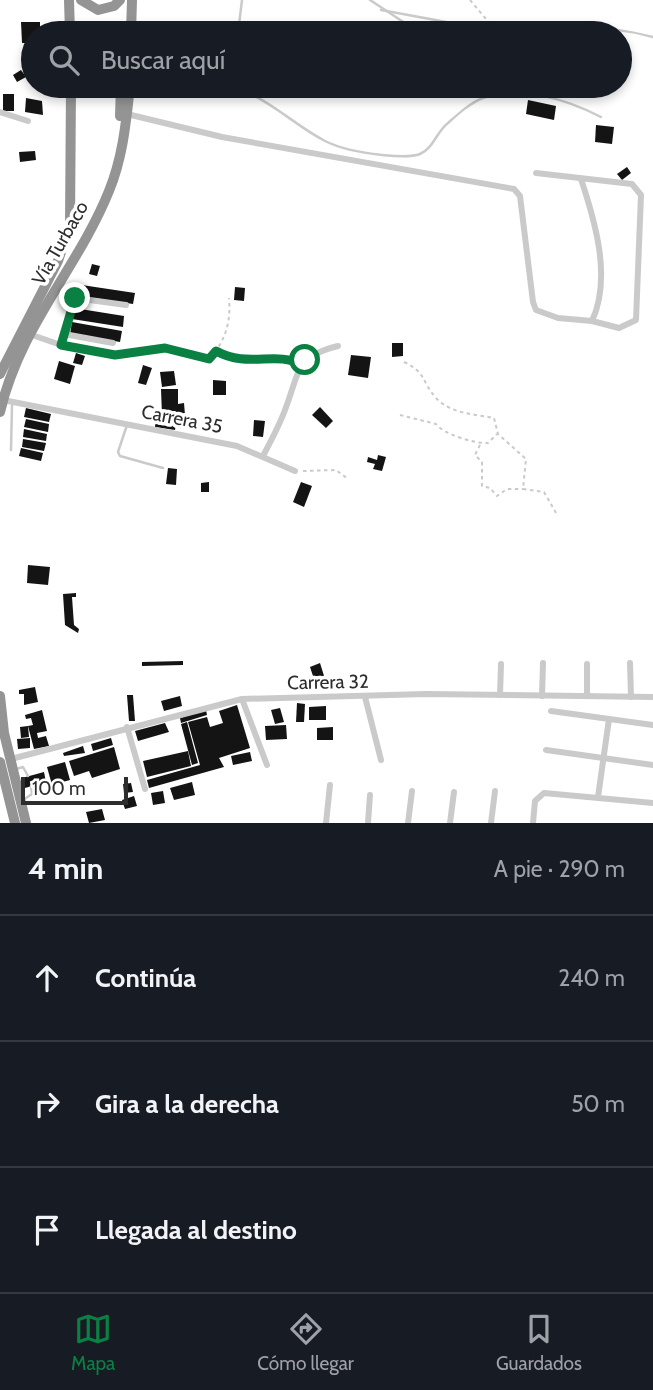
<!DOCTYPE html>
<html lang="es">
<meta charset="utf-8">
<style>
:root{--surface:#171b24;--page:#20242c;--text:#f1f3f6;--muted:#9ea1a6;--line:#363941;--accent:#0b8043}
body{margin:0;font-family:Cabin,sans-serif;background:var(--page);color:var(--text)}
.scale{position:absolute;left:21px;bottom:18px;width:107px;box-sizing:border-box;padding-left:7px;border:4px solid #2d2d2d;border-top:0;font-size:19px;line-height:24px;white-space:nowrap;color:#2d2d2d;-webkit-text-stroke:5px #fff;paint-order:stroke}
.stop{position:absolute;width:21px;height:21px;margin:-16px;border:5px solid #0b8043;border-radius:50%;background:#fff}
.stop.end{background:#0b8043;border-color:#fff;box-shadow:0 2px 7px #0008}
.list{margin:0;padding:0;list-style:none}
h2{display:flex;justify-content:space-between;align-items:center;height:91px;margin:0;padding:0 28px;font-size:30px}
h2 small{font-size:23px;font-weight:400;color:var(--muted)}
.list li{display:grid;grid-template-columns:46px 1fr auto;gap:21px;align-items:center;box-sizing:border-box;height:126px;padding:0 28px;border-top:2px solid var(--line)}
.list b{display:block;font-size:26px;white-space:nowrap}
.list em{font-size:23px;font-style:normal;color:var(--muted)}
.icon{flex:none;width:38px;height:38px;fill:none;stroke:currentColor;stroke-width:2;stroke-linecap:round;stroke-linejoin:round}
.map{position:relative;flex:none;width:653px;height:823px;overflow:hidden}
.search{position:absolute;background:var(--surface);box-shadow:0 4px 10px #0003;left:21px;right:21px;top:21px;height:77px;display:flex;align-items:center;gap:18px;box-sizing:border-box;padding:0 24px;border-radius:38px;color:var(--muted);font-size:26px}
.sheet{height:469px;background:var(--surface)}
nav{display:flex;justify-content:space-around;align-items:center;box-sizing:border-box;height:98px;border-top:2px solid var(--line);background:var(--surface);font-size:19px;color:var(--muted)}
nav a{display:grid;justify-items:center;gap:4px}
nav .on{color:var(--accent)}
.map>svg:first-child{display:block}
.building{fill:#141414}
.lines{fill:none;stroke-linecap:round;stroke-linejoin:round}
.path{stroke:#cacaca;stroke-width:2;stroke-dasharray:3.5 3.5;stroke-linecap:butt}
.lane{stroke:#cacaca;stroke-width:2.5}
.street{stroke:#cacaca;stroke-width:6}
.highway{stroke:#949494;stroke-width:10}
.route{stroke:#0b8043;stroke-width:9}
.labels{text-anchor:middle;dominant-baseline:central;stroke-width:7;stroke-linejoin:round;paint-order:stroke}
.street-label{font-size:19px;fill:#2d2d2d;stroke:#fff}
</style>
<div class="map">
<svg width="653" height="823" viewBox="0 0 653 823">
<rect width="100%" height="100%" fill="#fff"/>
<g class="building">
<polygon points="21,22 40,22 40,33 33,33 33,43 22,43"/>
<polygon points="21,70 26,77 17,82 13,75"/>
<rect x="3" y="94" width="11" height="17"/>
<polygon points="26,98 42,101 43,115 25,112"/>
<polygon points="528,100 556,106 554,120 526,114"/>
<polygon points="596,125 614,127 612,144 595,142"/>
<polygon points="35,151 36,160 20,162 19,152"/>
<polygon points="627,167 631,173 622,180 617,174"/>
<polygon points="92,264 100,266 97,276 89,274"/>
<polygon points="75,284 135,293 133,304 74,295"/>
<polygon points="235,287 245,288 244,301 234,300"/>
<polygon points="74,308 124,316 123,327 72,319"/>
<polygon points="72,322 122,331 120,342 70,334"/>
<polygon points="392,343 403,343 403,356 392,357"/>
<polygon points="76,353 85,356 82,365 73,363"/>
<polygon points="351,355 371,357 368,378 348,375"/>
<polygon points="59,361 75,366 70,384 54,379"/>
<polygon points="143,365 152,368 146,385 138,383"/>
<polygon points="174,371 176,385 162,387 160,372"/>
<polygon points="213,380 226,381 226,395 213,395"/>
<polygon points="161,389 178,389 178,404 184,403 185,415 162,416"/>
<polygon points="320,407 333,421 326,428 312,415"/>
<polygon points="26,408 51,414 49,422 24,417"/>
<polygon points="156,416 177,418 175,430 155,427"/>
<polygon points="26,419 49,424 48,432 24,427"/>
<polygon points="254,420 265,421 263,437 253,436"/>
<polygon points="24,429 47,434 46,441 23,437"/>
<polygon points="23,439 46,443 44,451 22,447"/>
<polygon points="21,448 43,453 41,461 19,456"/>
<polygon points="378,455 386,457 382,471 373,469 375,464 367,462 368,457 377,460"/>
<polygon points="168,468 177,469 176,485 166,484"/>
<polygon points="209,482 209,492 201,492 201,483"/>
<polygon points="301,482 312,486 304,507 293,502"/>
<polygon points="28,565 50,567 48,585 27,583"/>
<polygon points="76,593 76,597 72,597 74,625 79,629 78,633 65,625 63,594"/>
<polygon points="183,661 183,665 142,666 142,662"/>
<polygon points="320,663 325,679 315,682 310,667"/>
<polygon points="35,687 38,702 24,705 24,694 19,694 19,690"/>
<polygon points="127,695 133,695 135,721 129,721"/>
<polygon points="180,696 182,706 164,711 161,701"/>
<polygon points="297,703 305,704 304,722 296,722"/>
<polygon points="237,705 250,748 219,758 224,767 149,788 147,780 200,765 188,722 207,717 210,727 223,723 219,711"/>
<polygon points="326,706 326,720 309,720 309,707"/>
<polygon points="280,708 284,722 275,724 271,710"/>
<polygon points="42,710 47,731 37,733 38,738 46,736 49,746 34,749 28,726 33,725 31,718 26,719 25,715"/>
<polygon points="206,710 207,715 181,723 180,718"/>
<polygon points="187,722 198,763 192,765 181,724"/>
<polygon points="165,723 169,732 138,741 135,731"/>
<polygon points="286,725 287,739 266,740 265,726"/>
<polygon points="28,726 29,737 21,738 20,727"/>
<polygon points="333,727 333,740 317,740 317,728"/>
<polygon points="30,738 30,748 18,749 17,739"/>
<polygon points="111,738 113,745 93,751 91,744"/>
<polygon points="83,746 85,753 64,756 63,753"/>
<polygon points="114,747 120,769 92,778 89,771 74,776 69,761"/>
<polygon points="188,751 191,766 147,777 143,761"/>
<polygon points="250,752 252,761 233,765 231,756"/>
<polygon points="65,762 70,780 52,785 47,767"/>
<polygon points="44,772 46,782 25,788 22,778"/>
<polygon points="192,782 195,795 174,800 170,788"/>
<polygon points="131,783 133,792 124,793 123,784"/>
<polygon points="163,791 165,803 153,805 151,793"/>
<polygon points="134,796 137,806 125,809 122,800"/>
<polygon points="102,809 105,820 89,823 86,812"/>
</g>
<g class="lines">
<g class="path">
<polyline points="470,0 492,26"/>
<path d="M 170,350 L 209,359 C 226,341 231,321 229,298"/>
<path d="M 217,352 C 247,368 268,353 297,362"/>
<path d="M 404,362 C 427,373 421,381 436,398 C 451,414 474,414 494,418 L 498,434 L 526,459 L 523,489 L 544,492 L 556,513"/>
<path d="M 400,415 L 436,424 C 443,434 475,444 488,443 L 497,434"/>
<polyline points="480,445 475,455 482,462 482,486 490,488 497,496 507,489 523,489"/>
<polyline points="303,471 336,470 348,479"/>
</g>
<g class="lane">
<polyline points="370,0 420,33"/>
<polyline points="381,10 495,31"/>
<polyline points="238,33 242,0"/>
<path d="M 484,33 C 542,25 596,22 653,37"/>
<path d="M 228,86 C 266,95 292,124 325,141 C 343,150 363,153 382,155 C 393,156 410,158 420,154 C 433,149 437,131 448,123 C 458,114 470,103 483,98 C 519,84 568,100 601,117"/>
<polyline points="127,425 118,452 120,456 163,468"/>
<polyline points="11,450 12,405"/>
<polyline points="16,769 23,767 28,776"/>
<polyline points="23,800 32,794 31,786"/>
</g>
<g class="street">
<polyline points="0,112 28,121"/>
<path d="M 127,114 L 222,137 L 514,189 L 520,196 L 533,302 L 536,310 L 558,318 L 592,321 C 612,278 595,221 581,179"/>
<polyline points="536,173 632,184 641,195 636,320 619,328 592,321"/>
<polyline points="29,334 61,345 115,355 165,348"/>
<polyline points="64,334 113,343"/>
<polyline points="61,345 75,298 126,305"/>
<polyline points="3,400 237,446 295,471"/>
<path d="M 263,456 C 271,441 279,426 285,410 C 299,374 295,356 338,346"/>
<polyline points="630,663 631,697"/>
<polyline points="587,664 587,696"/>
<polyline points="500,695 501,664"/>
<polyline points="542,696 543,663"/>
<polyline points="365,697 381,760"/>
<polyline points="242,699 267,765"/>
<polyline points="551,711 653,725"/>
<polyline points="127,727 145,789"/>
<polyline points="546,750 653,765"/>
<polyline points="11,759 242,699 426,694 653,697"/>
<polyline points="598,797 609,719"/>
<polyline points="326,823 330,785"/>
<polyline points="368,823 370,795"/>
<polyline points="408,823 412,791"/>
<polyline points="450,823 454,792"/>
<polyline points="491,823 495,791"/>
<polyline points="533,823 535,801 544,793 653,803"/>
</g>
<g class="highway">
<polyline points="69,0 70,33"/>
<polyline points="81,0 98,10 114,6 120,0"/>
<polyline points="85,33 98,27 114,33"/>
<polyline points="131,33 132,0"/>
<polyline points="120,116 121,86"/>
<polyline points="0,374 58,261 70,225 71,86"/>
<path d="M 0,412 C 20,326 78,268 109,191 C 123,157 126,122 130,86"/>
<polyline points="0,696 4,733 26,823"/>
<polyline points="0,762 15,823"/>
</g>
</g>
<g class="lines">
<path class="route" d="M 75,298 L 61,345 L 115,355 L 165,348 L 209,359 L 216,351 C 249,369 275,350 302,365 L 305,360"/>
</g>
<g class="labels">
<g class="street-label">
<text transform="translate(60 243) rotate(-60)">Vía Turbaco</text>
<text transform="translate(182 419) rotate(11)">Carrera 35</text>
<text transform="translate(328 682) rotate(-1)">Carrera 32</text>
</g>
</g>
</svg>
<div class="scale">100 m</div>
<div class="stop" style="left:305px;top:360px"></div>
<div class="stop end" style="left:75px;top:298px"></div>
<div class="search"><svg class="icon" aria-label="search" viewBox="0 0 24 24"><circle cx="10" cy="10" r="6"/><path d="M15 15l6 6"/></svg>Buscar aquí</div>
</div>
<section class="sheet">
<h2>4 min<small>A pie · 290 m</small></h2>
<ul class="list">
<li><svg class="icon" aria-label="ahead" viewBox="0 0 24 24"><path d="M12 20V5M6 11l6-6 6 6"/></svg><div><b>Continúa</b></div><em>240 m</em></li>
<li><svg class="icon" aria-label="right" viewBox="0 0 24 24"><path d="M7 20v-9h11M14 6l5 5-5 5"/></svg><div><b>Gira a la derecha</b></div><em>50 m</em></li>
<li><svg class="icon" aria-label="arrive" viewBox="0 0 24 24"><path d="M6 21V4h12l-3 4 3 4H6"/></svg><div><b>Llegada al destino</b></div></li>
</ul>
</section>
<nav>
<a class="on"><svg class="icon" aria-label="map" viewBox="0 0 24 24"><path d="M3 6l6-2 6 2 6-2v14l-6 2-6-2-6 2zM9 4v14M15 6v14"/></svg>Mapa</a>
<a><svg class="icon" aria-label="directions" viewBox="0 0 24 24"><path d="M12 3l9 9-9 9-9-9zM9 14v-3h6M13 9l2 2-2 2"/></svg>Cómo llegar</a>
<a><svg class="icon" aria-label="saved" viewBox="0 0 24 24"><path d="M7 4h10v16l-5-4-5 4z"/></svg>Guardados</a>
</nav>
